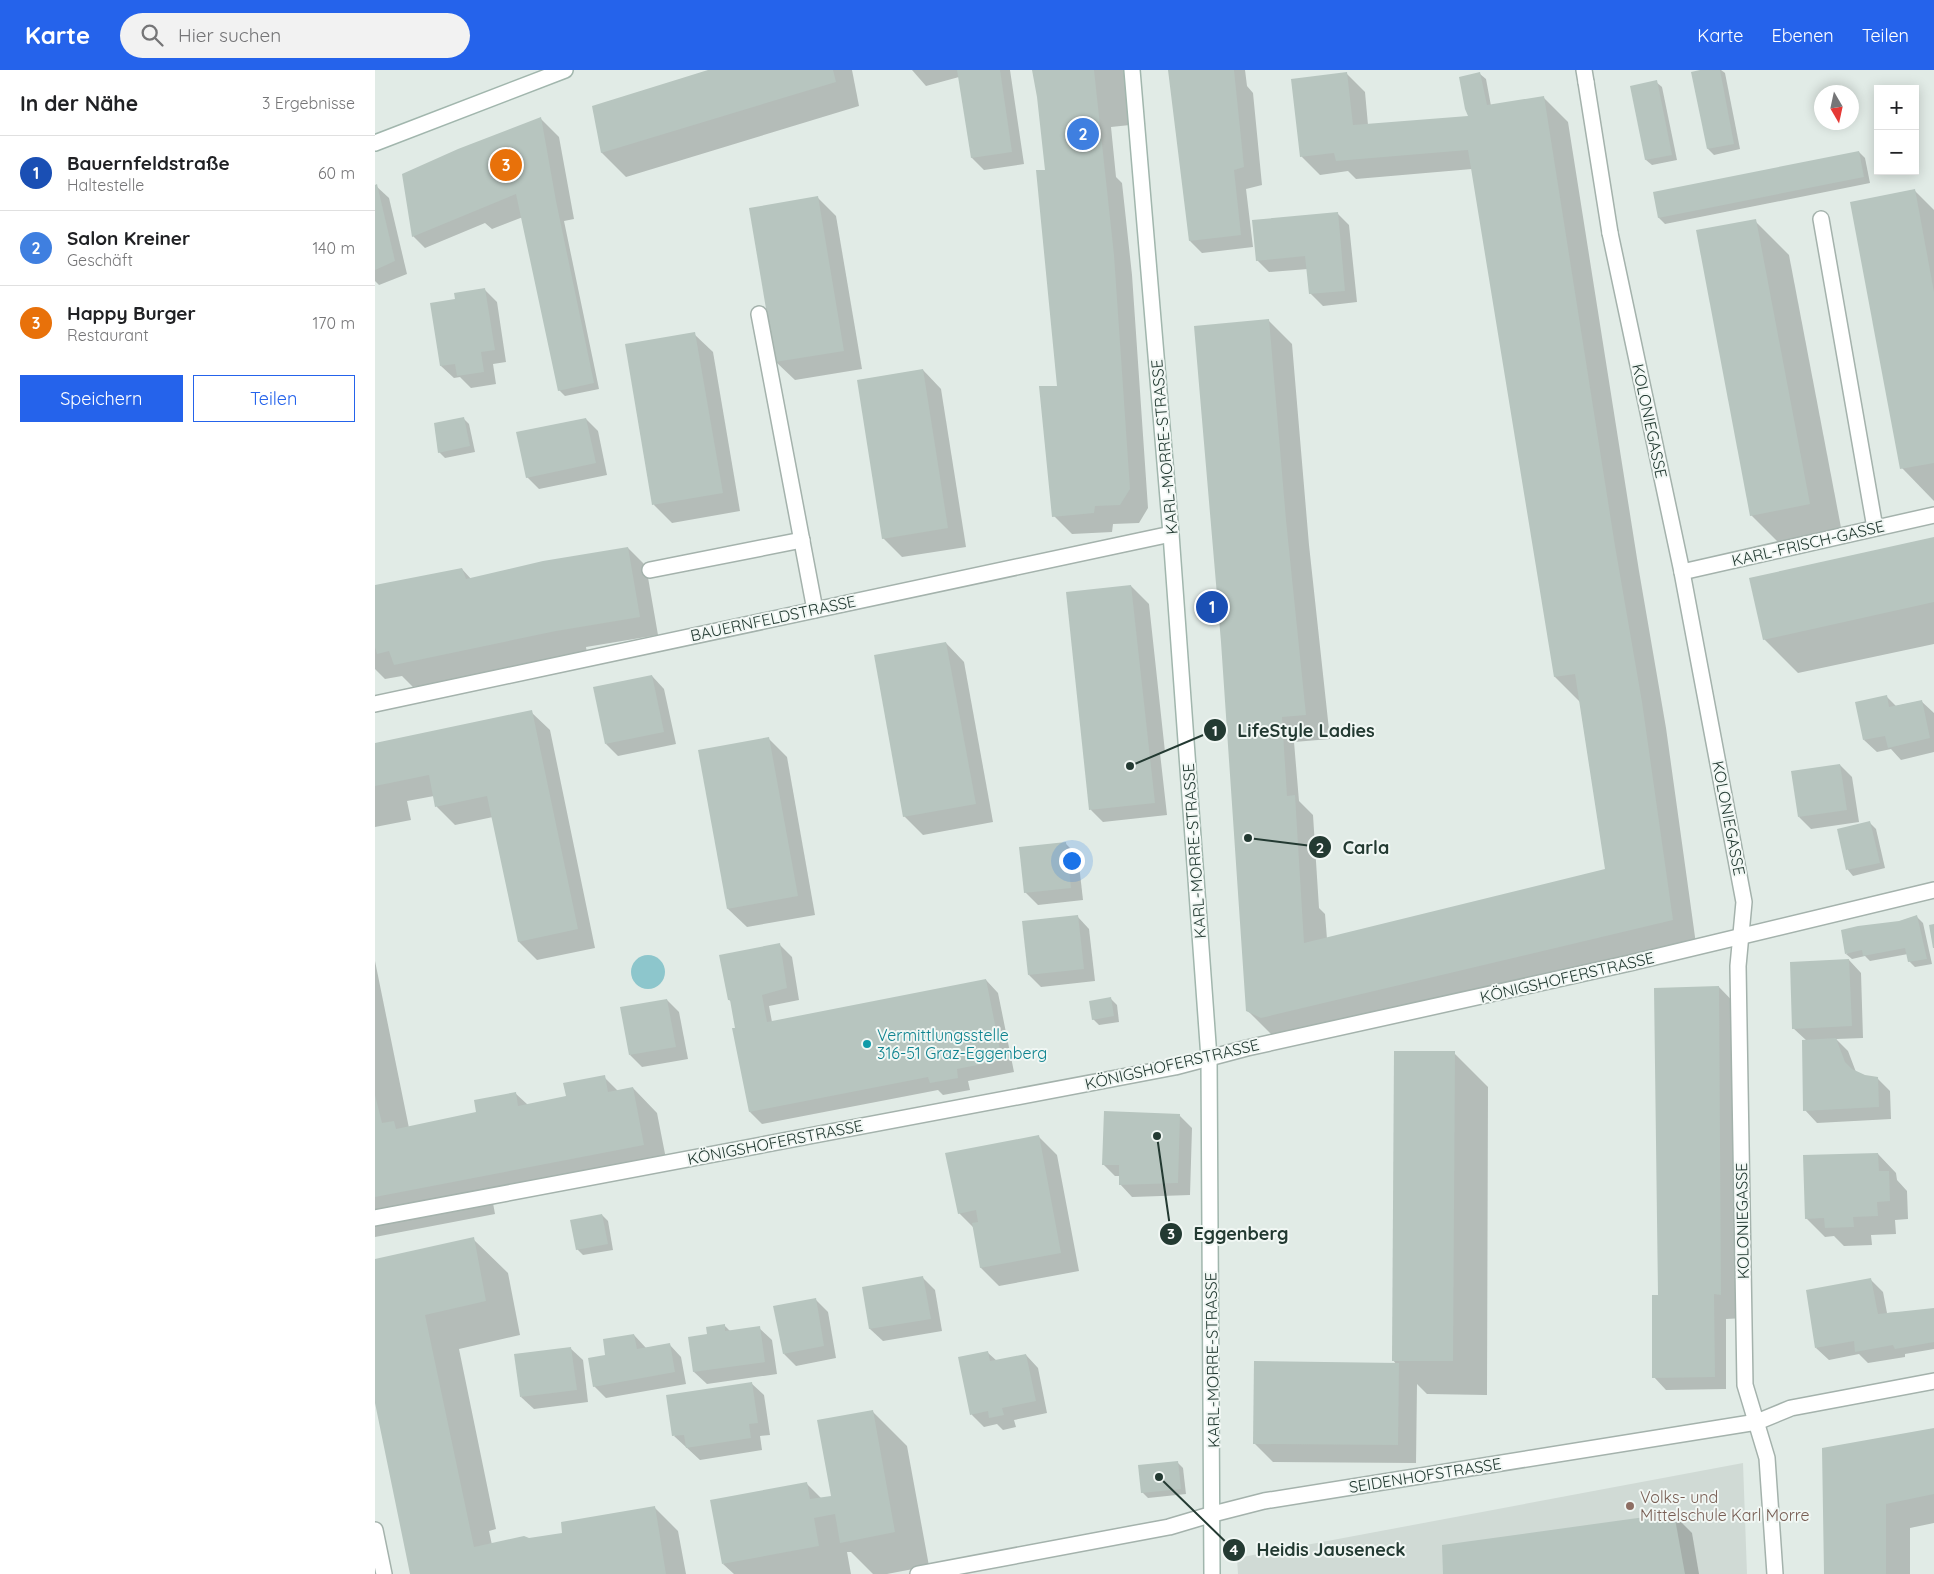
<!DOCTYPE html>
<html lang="de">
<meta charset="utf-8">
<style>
:root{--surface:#fff;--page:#f2f2f2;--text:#202124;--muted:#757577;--line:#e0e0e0;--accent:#2563eb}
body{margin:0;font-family:Quicksand,sans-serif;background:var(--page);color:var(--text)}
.controls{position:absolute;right:15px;top:15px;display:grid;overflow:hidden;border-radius:0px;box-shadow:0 2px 12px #0003}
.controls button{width:45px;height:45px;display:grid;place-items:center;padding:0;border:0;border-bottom:1px solid var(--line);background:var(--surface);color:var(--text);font:25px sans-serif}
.compass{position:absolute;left:1439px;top:15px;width:45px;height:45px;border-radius:50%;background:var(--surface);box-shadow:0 2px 12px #0003;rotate:171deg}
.you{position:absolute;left:696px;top:790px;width:18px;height:18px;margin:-12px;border:4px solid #fff;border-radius:50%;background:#1a73e8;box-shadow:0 0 0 8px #1a73e833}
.badge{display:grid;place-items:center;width:32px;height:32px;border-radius:50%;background:var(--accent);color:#fff;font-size:16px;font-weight:700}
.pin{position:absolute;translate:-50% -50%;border:2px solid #fff;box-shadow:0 1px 5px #0006}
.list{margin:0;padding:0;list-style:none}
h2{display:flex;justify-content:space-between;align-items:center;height:65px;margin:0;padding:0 20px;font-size:21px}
h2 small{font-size:16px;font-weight:400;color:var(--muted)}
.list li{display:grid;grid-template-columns:32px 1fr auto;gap:15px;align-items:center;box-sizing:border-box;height:75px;padding:0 20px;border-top:1px solid var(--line)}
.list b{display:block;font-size:19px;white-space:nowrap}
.list p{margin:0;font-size:16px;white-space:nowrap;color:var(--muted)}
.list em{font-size:16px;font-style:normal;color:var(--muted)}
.actions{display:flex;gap:10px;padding:15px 20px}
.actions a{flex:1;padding:11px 0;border:1px solid var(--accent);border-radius:0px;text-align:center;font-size:18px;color:var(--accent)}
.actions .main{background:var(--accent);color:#fff}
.icon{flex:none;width:28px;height:28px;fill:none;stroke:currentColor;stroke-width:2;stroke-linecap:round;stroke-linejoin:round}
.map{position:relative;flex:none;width:1559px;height:1504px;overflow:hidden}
header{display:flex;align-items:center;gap:30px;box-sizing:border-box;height:70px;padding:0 25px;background:var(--accent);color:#fff}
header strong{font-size:24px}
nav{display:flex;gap:28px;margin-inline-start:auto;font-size:18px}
.search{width:350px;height:45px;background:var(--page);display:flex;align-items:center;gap:12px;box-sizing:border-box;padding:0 18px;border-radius:28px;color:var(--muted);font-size:19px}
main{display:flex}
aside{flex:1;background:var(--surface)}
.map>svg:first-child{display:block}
.built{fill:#d0dad5}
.water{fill:#8dc6cc}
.shadow{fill:#0003}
.building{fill:#b7c5bf}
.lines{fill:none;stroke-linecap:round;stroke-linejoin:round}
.service-casing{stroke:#a4b2ac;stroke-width:18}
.minor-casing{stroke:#a4b2ac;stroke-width:18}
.tertiary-casing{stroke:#a4b2ac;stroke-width:18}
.secondary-casing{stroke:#a1b6ad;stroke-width:18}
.service{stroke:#fff;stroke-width:15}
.minor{stroke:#fff;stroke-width:15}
.tertiary{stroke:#fff;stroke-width:15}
.secondary{stroke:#fff;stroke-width:15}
.culture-dot{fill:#0f9aa8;stroke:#f1f7f4;stroke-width:2}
.education-dot{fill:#8d6e63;stroke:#f1f7f4;stroke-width:2}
.labels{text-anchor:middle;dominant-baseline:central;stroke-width:4;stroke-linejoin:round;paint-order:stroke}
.street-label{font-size:16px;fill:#233a32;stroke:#f1f7f4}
.culture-label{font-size:16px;fill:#0d838f;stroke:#f1f7f4;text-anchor:start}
.education-label{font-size:16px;fill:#785e54;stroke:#f1f7f4;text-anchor:start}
.leader{fill:none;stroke:#233a32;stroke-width:2}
.callout-dot{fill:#233a32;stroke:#f1f7f4;stroke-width:2}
.mark-label{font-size:15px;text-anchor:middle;font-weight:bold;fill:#fff}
.callout-label{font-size:18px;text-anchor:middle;font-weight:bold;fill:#233a32;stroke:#f1f7f4;stroke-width:4;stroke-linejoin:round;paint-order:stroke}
</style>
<header>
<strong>Karte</strong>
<div class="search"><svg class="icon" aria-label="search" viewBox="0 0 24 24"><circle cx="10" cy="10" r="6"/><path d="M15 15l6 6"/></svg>Hier suchen</div>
<nav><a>Karte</a><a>Ebenen</a><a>Teilen</a></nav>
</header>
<main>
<aside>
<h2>In der Nähe<small>3 Ergebnisse</small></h2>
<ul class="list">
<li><span class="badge" style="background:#1a4fb4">1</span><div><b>Bauernfeldstraße</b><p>Haltestelle</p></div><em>60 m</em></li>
<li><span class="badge" style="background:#3f7fe0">2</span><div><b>Salon Kreiner</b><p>Geschäft</p></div><em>140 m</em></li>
<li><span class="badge" style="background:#e8710a">3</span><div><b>Happy Burger</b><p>Restaurant</p></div><em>170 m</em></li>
</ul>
<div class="actions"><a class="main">Speichern</a><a>Teilen</a></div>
</aside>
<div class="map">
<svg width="1559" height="1504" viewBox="0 0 1559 1504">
<rect width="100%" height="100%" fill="#e1ebe6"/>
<polygon class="built" points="1368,1393 1372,1504 863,1504 862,1488"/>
<circle class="water" cx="273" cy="902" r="17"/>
<g class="shadow">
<polygon points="338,0 477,0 484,36 251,107 227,83 218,37"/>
<polygon points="537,0 635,0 649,94 609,100 597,88 584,7 551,16"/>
<polygon points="658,0 750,0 755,55 736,57 741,107 747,113 757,205 773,438 764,453 738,454 737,462 697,464 679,446 683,317 671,101 663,27"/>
<polygon points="794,0 870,0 872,16 878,23 887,115 871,119 878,177 827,183 815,171"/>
<polygon points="1332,0 1346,0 1350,3 1365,79 1339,85 1333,79"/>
<polygon points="971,3 990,22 993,55 1095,47 1105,4 1111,9 1116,36 1169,28 1193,52 1264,501 1291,658 1321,874 897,965 873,941 893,250 917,274 934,475 955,669 919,672 924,731 938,745 944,838 950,844 952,869 1231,800 1205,632 1180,607 1097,99 981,109 973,101 945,105 927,87 917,10"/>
<polygon points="1281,12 1287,17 1302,90 1277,95 1271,90"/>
<polygon points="166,49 184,67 199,149 189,151 224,319 190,326 184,320 148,147 117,159 110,153 50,178 38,166"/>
<polygon points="1484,82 1490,88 1495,113 1290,154 1284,148 1280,123"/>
<polygon points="1,116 14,128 32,204 4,215 0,211 0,117"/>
<polygon points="1540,121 1559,140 1559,431 1527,398"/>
<polygon points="443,128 461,146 487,299 420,310 401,292"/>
<polygon points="962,143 974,155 982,232 948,236 935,223 933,199 894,202 882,190"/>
<polygon points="1380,151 1414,185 1468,468 1410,479 1376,445"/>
<polygon points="110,220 122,232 131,292 118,294 121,314 96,318 85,307 79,308 66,296 81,231"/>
<polygon points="319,264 338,282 365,441 297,453 279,435"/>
<polygon points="548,300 566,319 591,477 527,487 508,468"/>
<polygon points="88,348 94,354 100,382 70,388 64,382"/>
<polygon points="211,349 223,361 232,405 164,419 152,407"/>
<polygon points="1559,468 1559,574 1423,603 1389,569"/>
<polygon points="253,478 271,496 283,565 211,577 214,595 54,628 42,616 38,617 27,606 10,609 0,599 0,525 87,499 96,509"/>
<polygon points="756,516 774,534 790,682 785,683 792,745 728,752 716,740"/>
<polygon points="571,573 589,592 618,752 548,765 529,746"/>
<polygon points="277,606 289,619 301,674 243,686 231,674"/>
<polygon points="1511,626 1521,636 1546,631 1559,643 1559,682 1526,690 1516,679 1502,682 1489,670"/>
<polygon points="156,642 175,660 220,878 162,890 144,872 118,747 80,755 62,737 59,726 32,731 36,750 0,757 0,675"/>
<polygon points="393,668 412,687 440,845 372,857 353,839"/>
<polygon points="1465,695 1477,707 1484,752 1436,759 1424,747"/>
<polygon points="1495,753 1501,759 1510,798 1478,806 1473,800 1463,760"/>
<polygon points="691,774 703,786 708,830 663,835 650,822"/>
<polygon points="702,846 714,859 720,911 666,917 654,905"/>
<polygon points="1542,847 1548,853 1557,894 1540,897 1534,891 1533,884 1495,891 1490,886 1477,889 1471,884 1525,852"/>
<polygon points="405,875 417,887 424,930 394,936 397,952 611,910 623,923 639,1002 593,1011 595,1020 568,1025 563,1020 387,1054 375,1042 362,959 357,932 354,930"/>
<polygon points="1474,890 1486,903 1488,968 1461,969 1473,981 1481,1002 1490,1006 1503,1009 1515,1021 1516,1049 1442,1053 1430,1040 1432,971 1418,958"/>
<polygon points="0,891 34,1058 102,1043 140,1023 153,1035 192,1027 229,1007 243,1021 258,1018 282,1043 293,1099 118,1133 120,1144 0,1167"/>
<polygon points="1344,917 1368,942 1370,1248 1351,1249 1351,1319 1291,1320 1279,1307 1284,1226"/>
<polygon points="736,929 742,935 744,952 724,955 718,949"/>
<polygon points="292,930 304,942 313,989 267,997 255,985"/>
<polygon points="1079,983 1113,1017 1112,1325 1052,1324 1042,1314 1041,1393 898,1392 879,1373 1021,1294 1018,1290"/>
<polygon points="805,1046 817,1058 815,1125 757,1127 745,1114 745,1106 740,1106 728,1094"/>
<polygon points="663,1066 682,1085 704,1201 624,1216 606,1198 599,1158 584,1143"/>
<polygon points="1503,1084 1521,1103 1522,1110 1532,1121 1533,1149 1520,1150 1521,1164 1496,1165 1497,1175 1469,1176 1459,1166 1450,1167 1431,1148"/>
<polygon points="227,1145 233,1151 238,1180 208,1185 202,1179"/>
<polygon points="98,1169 133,1203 145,1265 84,1279 121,1459 114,1461 117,1475 188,1464 279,1437 303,1461 311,1504 37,1504 0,1319 0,1191"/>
<polygon points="548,1208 560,1220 567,1261 508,1271 495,1259 488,1218"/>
<polygon points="1496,1210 1508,1222 1512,1243 1559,1240 1559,1279 1530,1284 1530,1287 1493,1293 1484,1284 1454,1290 1441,1278"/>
<polygon points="440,1229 453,1242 461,1288 421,1296 409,1284"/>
<polygon points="349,1255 356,1262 384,1258 397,1270 402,1304 332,1314 319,1302 333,1265"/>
<polygon points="259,1265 271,1278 294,1274 306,1287 311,1314 231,1328 219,1316 232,1286"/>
<polygon points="195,1278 208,1290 213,1332 159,1339 146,1327"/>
<polygon points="612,1282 622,1291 651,1285 663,1298 672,1343 639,1350 641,1357 628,1360 622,1354 609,1357 597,1345 585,1288"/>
<polygon points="376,1313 389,1325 395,1365 385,1366 387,1380 325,1390 299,1366"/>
<polygon points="498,1342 532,1376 554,1496 512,1504 498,1504 476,1482 472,1482 476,1504 359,1504 348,1494 432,1414 447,1429 457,1427"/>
<polygon points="1559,1359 1559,1453 1535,1458 1535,1504 1450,1504"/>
<polygon points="802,1392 808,1398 811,1424 773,1428 767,1422"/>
<polygon points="1298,1444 1317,1463 1324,1504 1069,1504"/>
</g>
<g class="building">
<polygon points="333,0 458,0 461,12 226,83 217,36"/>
<polygon points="582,0 625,0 637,82 596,88"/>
<polygon points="657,0 719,0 739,185 755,419 745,435 720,436 719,443 677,447 664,316 682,316 661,100 670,100 662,27"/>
<polygon points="793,0 859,0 869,97 859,100 866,165 814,171"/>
<polygon points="1325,0 1345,0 1359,74 1332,79 1316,2"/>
<polygon points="972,2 978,55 1093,46 1090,39 1084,7 1105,2 1112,35 1169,26 1240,476 1267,632 1298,850 886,948 871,941 846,572 819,256 894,249 911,450 931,645 907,647 912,726 920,725 929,873 1230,799 1200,604 1179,607 1093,80 961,91 959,83 925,87 916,9"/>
<polygon points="1282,10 1297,85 1270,90 1255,16"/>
<polygon points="166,47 181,131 219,313 183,321 141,124 37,167 27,104 83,79"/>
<polygon points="1484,81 1489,107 1283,148 1278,122"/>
<polygon points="2,114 20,191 0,200 0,115"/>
<polygon points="1540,119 1559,222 1559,393 1525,399 1475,132"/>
<polygon points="443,126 469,281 400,292 374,138"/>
<polygon points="963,142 970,221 934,224 930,186 881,191 877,150"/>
<polygon points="1381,149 1435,434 1375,446 1321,160"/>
<polygon points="110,218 120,280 106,282 109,302 82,306 80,294 65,296 55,233 80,229 79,223"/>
<polygon points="320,262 348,423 277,435 250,274"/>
<polygon points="548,299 573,458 507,469 482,310"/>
<polygon points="89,347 95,376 63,383 59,353"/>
<polygon points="211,348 221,393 151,408 141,362"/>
<polygon points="1559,467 1559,532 1388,570 1374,508"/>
<polygon points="253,477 265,547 181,561 19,595 14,581 2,584 0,577 0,515 87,498 91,509 168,491"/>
<polygon points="756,515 780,733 714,740 691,522"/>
<polygon points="571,572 601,734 528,747 499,585"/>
<polygon points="277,605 289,662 230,674 218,617"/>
<polygon points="1512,625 1514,637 1547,630 1555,668 1513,678 1510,666 1488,670 1480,632"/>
<polygon points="157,640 203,859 143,872 112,726 60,737 54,705 0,716 0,673"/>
<polygon points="394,667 423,826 352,839 323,680"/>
<polygon points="1465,694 1472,740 1423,747 1416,701"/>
<polygon points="1495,751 1505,793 1471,800 1462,759"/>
<polygon points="691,772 696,818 649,823 644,777"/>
<polygon points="703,845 709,899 653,905 647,851"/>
<polygon points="1542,845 1552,889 1533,892 1530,878 1488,886 1487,880 1470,884 1466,860 1483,856 1524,851"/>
<polygon points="1559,854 1559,878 1558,878 1554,855"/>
<polygon points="405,873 412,918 387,925 392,952 611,909 627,990 582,999 583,1008 555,1013 553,1007 374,1042 357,958 360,958 355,930 353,930 344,885"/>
<polygon points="1474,889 1477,956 1417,959 1415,892"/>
<polygon points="1344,916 1346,1225 1339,1224 1340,1307 1277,1308 1277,1225 1283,1225 1279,918"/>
<polygon points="736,927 739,946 717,950 714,931"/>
<polygon points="292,929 301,977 254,985 245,937"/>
<polygon points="1461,968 1470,992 1477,999 1490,1005 1503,1007 1504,1037 1428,1041 1427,970"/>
<polygon points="1019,981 1080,981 1078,1291 1017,1291"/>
<polygon points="230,1005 233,1022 258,1017 269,1075 0,1127 0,1025 7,1053 19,1051 21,1059 101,1042 99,1030 141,1022 143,1036 191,1026 188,1013"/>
<polygon points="729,1041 805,1044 803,1113 744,1115 744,1095 727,1095"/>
<polygon points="664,1065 686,1183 605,1198 597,1153 603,1152 601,1140 583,1144 570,1083"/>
<polygon points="1503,1083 1504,1101 1514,1101 1515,1131 1502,1132 1503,1146 1478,1147 1479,1157 1450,1158 1449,1148 1430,1149 1428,1085"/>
<polygon points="227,1144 233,1174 201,1180 195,1150"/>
<polygon points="99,1167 111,1231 50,1245 99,1477 149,1466 154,1468 187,1463 186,1452 280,1436 291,1504 35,1504 0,1333 0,1189"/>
<polygon points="548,1206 556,1249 494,1259 487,1217"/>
<polygon points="1496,1208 1503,1244 1559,1238 1559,1272 1520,1279 1518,1275 1480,1282 1479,1271 1440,1278 1431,1220"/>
<polygon points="441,1228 449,1276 408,1284 398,1236"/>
<polygon points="350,1254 350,1261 385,1256 390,1292 318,1302 313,1267 332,1264 331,1257"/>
<polygon points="259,1264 262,1279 295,1273 300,1302 218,1317 213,1288 230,1285 228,1269"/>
<polygon points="196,1277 202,1320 145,1327 139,1284"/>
<polygon points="613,1281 615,1291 651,1284 661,1331 627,1338 629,1345 614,1348 613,1341 595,1345 583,1287"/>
<polygon points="879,1291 1024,1293 1023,1375 878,1374"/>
<polygon points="377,1312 383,1353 374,1354 376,1368 311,1378 309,1365 297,1366 291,1325"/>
<polygon points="498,1340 520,1462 465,1473 460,1444 439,1448 444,1476 347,1494 335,1430 432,1412 435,1429 456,1426 442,1350"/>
<polygon points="1559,1358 1559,1424 1511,1434 1511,1504 1449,1504 1447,1378"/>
<polygon points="803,1391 806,1419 766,1423 763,1395"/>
<polygon points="1299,1443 1310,1504 1068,1504 1067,1475"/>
</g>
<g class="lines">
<g class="service-casing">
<g id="service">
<polyline points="1211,12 1235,163"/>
<polyline points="1446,149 1500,458"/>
<polyline points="384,244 440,540"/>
<polyline points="275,500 427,470"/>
</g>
</g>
<g class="minor-casing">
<g id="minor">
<polyline points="1209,0 1211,12"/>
<polyline points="1235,163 1307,502 1369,832 1363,896 1370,1315 1392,1388 1400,1504"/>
<polyline points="1307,502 1559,445"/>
<polyline points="0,634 796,464"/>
<polyline points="0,1148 800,997 872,978 1255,893 1559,820"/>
<polyline points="543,1504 794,1457 838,1444 889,1431 1382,1352 1416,1338 1559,1311"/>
</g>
</g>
<g class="tertiary-casing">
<polyline id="tertiary" points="0,1460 9,1504"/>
</g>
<g class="secondary-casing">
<g id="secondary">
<polyline points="757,0 796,464 834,988 837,1504"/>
<polyline points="0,73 190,0"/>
</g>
</g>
<use href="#service" class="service"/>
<use href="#minor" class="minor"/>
<use href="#tertiary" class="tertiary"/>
<use href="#secondary" class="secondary"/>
</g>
<circle class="culture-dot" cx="492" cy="974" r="5"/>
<circle class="education-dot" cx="1255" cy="1436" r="5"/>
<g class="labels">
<g class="street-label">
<text transform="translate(1275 351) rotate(78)">KOLONIEGASSE</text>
<text transform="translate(789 377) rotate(-95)">KARL-MORRE-STRASSE</text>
<text transform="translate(1433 473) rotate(-13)">KARL-FRISCH-GASSE</text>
<text transform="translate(398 548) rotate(-12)">BAUERNFELDSTRASSE</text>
<text transform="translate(1354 748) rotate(79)">KOLONIEGASSE</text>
<text transform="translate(819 781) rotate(-94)">KARL-MORRE-STRASSE</text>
<text transform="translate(1192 907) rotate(-13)">KÖNIGSHOFERSTRASSE</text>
<text transform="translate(797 994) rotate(-13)">KÖNIGSHOFERSTRASSE</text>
<text transform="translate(400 1072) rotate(-11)">KÖNIGSHOFERSTRASSE</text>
<text transform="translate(1367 1151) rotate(-91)">KOLONIEGASSE</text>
<text transform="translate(837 1290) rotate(-91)">KARL-MORRE-STRASSE</text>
<text transform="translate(1050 1405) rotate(-9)">SEIDENHOFSTRASSE</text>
</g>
<g class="culture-label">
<text x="502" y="965">Vermittlungsstelle<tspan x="502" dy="18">316-51 Graz-Eggenberg</tspan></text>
</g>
<g class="education-label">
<text x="1265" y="1427">Volks- und<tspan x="1265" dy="18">Mittelschule Karl Morre</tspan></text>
</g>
</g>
<path class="leader" d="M755 696L840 660M873 768L945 777M782 1066L796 1164M784 1407L859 1480"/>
<g class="callout-dot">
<circle cx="755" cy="696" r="5"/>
<circle cx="873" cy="768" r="5"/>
<circle cx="782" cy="1066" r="5"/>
<circle cx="784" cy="1407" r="5"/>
<circle cx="840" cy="660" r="12"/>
<circle cx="945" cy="777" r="12"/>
<circle cx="796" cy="1164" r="12"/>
<circle cx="859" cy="1480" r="12"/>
</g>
<g class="mark-label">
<text x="840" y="666">1</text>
<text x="945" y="783">2</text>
<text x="796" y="1169">3</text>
<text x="859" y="1485">4</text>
</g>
<g class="callout-label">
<text x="931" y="667">LifeStyle Ladies</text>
<text x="991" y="784">Carla</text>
<text x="866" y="1170">Eggenberg</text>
<text x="956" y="1486">Heidis Jauseneck</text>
</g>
</svg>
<div class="controls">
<button>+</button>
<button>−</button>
</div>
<svg class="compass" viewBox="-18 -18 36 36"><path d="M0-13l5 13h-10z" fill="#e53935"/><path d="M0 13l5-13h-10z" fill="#757577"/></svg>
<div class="you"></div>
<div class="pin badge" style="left:837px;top:537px;background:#1a4fb4">1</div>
<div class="pin badge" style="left:708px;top:64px;background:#3f7fe0">2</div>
<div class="pin badge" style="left:131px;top:95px;background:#e8710a">3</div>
</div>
</main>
